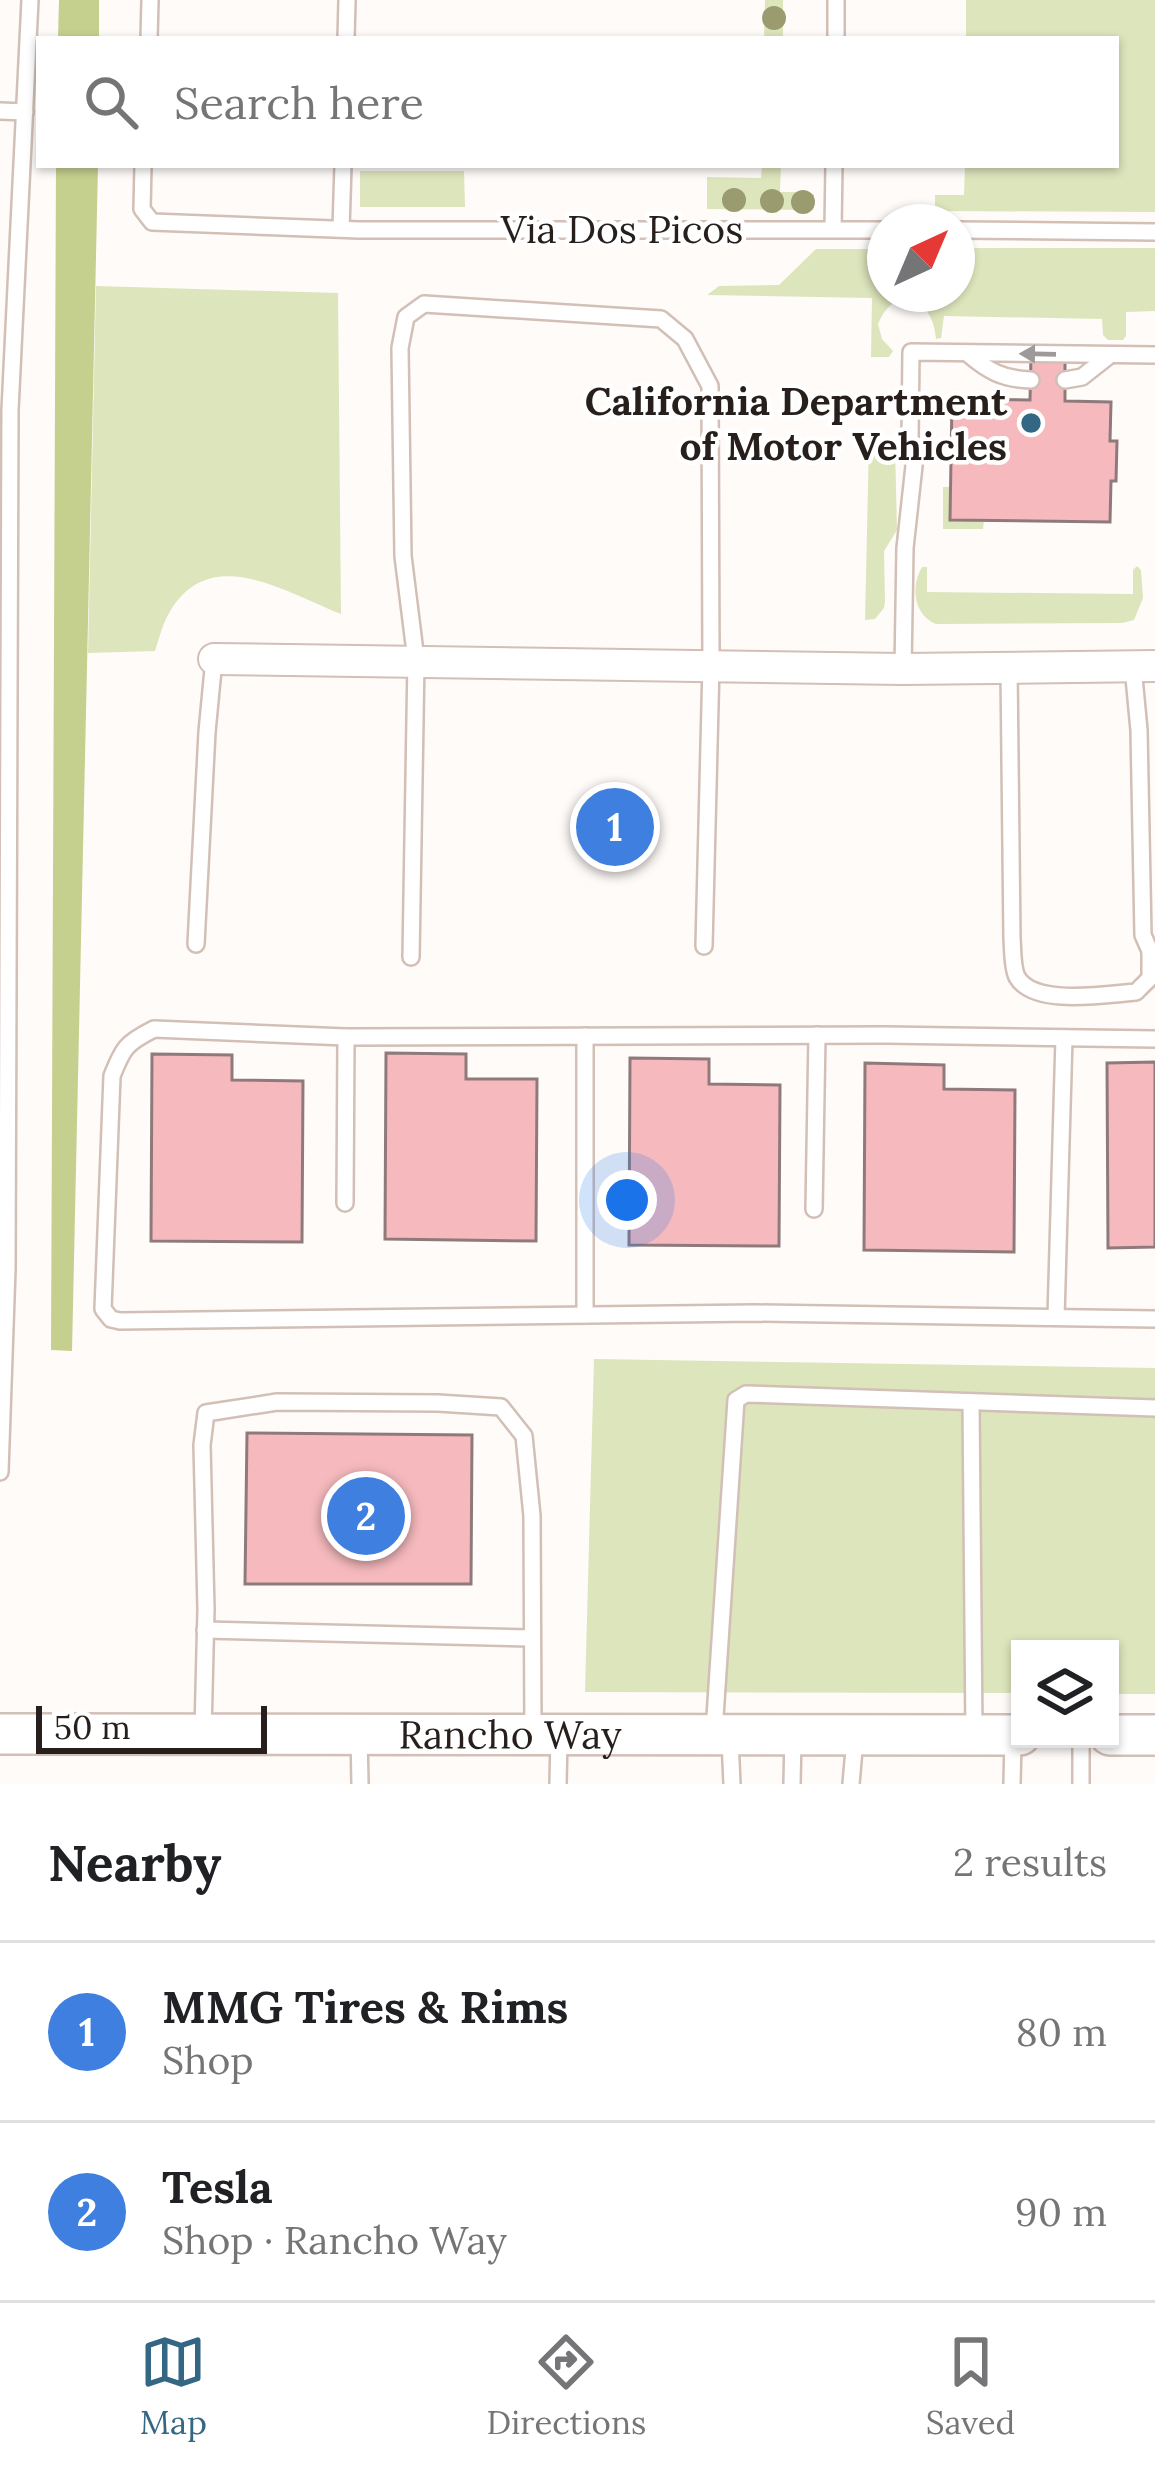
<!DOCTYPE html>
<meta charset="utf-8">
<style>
:root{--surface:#fff;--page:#f2f2f2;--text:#202124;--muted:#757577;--line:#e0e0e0;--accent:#346784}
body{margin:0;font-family:Lora,serif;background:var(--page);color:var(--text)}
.controls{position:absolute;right:36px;bottom:36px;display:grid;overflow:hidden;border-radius:0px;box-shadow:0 3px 9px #0004}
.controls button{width:108px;height:108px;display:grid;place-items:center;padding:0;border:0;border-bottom:3px solid var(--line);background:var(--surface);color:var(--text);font:60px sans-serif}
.compass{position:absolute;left:867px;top:204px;width:108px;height:108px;border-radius:50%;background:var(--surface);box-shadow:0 3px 9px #0004;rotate:44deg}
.scale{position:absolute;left:36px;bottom:30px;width:231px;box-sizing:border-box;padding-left:12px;border:6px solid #261f1c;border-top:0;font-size:33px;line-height:42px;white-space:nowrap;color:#261f1c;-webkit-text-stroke:9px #fff;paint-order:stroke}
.you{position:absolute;left:627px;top:1200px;width:42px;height:42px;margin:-30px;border:9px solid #fff;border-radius:50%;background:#1a73e8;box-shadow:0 0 0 18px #1a73e833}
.badge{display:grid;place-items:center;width:78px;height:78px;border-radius:50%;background:var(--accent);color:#fff;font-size:39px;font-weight:700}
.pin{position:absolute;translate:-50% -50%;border:6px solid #fff;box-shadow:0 3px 12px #0006}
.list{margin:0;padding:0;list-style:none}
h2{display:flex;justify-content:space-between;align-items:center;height:156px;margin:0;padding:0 48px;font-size:51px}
h2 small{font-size:39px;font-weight:400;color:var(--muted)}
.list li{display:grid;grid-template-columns:78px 1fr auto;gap:36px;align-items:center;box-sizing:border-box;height:180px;padding:0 48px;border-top:3px solid var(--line)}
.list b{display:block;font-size:45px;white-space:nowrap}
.list p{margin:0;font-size:39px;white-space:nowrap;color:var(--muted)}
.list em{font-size:39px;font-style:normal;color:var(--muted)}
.icon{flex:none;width:66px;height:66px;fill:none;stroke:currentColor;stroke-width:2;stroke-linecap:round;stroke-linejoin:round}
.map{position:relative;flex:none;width:1155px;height:1784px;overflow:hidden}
.search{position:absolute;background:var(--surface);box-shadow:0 3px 9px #0004;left:36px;right:36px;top:36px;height:132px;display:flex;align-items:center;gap:30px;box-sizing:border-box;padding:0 42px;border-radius:0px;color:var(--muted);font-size:45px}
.sheet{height:516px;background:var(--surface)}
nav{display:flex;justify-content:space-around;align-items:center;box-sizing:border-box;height:168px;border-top:3px solid var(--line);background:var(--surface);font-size:33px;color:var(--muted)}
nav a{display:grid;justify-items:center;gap:6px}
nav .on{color:var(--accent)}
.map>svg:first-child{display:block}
.green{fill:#dde5bc}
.forest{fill:#c5d08f}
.building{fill:#f6babe;stroke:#8f7a7b;stroke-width:3}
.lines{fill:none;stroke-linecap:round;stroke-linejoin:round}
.service-casing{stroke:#d2bfb6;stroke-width:20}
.minor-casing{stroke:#d2bfb6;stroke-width:34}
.tertiary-casing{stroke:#d2bfb6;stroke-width:44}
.service{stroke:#fff;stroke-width:15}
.minor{stroke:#fff;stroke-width:30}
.tertiary{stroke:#fff;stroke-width:39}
.tree{fill:#9a9c70}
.oneway{fill:#9d9a99}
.poi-dot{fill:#346784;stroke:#fff;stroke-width:4.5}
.labels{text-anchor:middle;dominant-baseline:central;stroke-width:9;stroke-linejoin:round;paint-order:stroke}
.street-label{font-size:39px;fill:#261f1c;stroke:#fff}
.poi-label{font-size:39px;font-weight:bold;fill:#261f1c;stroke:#fff;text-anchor:end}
</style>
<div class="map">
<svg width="1155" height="1784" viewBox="0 0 1155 1784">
<rect width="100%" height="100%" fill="#fffbf9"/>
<g class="green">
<polygon points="765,0 783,0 783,39 764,39"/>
<polygon points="966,0 1155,0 1155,212 935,211 935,195 964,195 965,165 1116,165 1116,39 966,39"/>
<polygon points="762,165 781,165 780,192 809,192 814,195 813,210 707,209 707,177 761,178"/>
<polygon points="360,171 464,171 465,207 360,207"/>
<path d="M 957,248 L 1155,248 L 1155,311 L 1126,312 L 1126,336 L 1123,340 L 1108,340 L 1103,335 L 1102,319 L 944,316 L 941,338 L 936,339 C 933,297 895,282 878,324 L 882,339 L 893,351 L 889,357 L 871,357 L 872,298 L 707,295 L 719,286 L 779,285 L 816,249 L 885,249 L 885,294 L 957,294 Z"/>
<path d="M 96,286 L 338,293 L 341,614 C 285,592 208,541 168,615 C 162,626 159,639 155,651 L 88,653 Z"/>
<polygon points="869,441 889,441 895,446 897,530 884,551 885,601 884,608 875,619 865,620"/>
<polygon points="943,487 950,487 950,520 984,520 983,529 943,529"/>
<path d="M 1137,566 L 1141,570 L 1143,598 L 1134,620 L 1122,623 L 936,624 C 914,615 910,587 922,567 L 927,567 L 927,592 L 1133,594 L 1133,570 Z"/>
<polygon points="594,1359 1155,1368 1155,1694 1110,1694 1110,1649 1020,1649 1020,1693 585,1692"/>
</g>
<g class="forest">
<polygon points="59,0 99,0 99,39 58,39"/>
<polygon points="56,165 98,165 72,1351 51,1350"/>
</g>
<g class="building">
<polygon points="1031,356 1065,357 1065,401 1111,402 1110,441 1117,441 1116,481 1111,481 1110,522 950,520 952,399 1030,400"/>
<polygon points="386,1053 466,1054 466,1079 537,1079 536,1241 385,1239"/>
<polygon points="152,1054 232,1055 232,1080 303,1081 302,1242 151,1241"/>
<polygon points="630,1058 709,1059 709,1084 780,1085 779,1246 629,1245"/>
<polygon points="1155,1062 1155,1247 1108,1248 1107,1063"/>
<polygon points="865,1063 944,1065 944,1089 1015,1090 1014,1252 864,1250"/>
<polygon points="247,1433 472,1435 471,1584 245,1584"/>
</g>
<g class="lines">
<g class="service-casing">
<g id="service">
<polyline points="149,39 150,0"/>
<polyline points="346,39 347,0"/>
<polyline points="836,39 836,0"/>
<polyline points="0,111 25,112"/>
<polyline points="143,165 142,209 152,222 359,230 885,230"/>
<polyline points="341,229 343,165"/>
<polyline points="833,229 834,165"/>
<polyline points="957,230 1155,232"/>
<path d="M 967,353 C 988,371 1002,379 1031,380"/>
<polyline points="1065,380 1082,377 1110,355"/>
<polyline points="1133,667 1139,730 1143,935 1150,951 1155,952"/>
<path d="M 1009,668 L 1012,939 C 1013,949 1012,967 1017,977 C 1034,1007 1107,994 1136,992 L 1150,978 L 1150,951"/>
<polyline points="903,669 905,548 914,466 910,440 911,352 1155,355"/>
<polyline points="196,944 207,732 214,659"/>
<polyline points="411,957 416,660 403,556 400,348 406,317 424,304 661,319 685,339 710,386 711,665 704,946"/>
<polyline points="585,1036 585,1315"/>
<path d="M 1155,1039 L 885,1035 L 346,1037 L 154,1029 C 126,1043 123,1048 112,1076 L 103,1309 L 111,1319 L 120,1321 L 755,1313 L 1155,1319"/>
<polyline points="345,1203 346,1037"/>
<polyline points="814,1209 817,1035"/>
<polyline points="1056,1317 1064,1038"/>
<polyline points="971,1402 974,1734"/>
<polyline points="0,1472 7,1269 10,410 30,0"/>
<polyline points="205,1630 531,1638"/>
<polyline points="203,1732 206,1609 202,1445 206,1413 277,1402 438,1403 501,1407 524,1436 532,1516 533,1732"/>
<polyline points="714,1732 736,1400 746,1394 1155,1408"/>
<polyline points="359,1733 360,1784"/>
<polyline points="730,1739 732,1784"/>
<polyline points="558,1784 559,1738"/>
<polyline points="792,1784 793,1738"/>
<polyline points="851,1784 855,1738"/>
<polyline points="1012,1784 1013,1739"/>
<polyline points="1081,1784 1081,1739"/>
</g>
</g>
<g class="minor-casing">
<polyline id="minor" points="214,659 903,669 1155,666"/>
</g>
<g class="tertiary-casing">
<g id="tertiary">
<path id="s1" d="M 0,1734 L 1020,1735"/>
<polyline points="1110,1735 1155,1735"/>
</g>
</g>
<use href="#service" class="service"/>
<use href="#minor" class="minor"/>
<use href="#tertiary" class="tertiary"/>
</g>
<g class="tree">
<circle cx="774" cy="18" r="12"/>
<circle cx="734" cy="200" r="12"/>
<circle cx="772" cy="201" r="12"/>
<circle cx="803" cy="202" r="12"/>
</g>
<defs><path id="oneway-solid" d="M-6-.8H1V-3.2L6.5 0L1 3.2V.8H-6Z" transform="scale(3)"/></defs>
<use class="oneway" href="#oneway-solid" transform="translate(1038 354) rotate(-179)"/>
<circle class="poi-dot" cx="1031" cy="423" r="12"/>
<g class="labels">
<g class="street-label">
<text x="622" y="229">Via Dos Picos</text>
<text stroke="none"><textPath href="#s1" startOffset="510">Rancho Way</textPath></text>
</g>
<g class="poi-label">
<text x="1007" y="401">California Department<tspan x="1007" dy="45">of Motor Vehicles</tspan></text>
</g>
</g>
</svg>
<div class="controls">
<button><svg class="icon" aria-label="layers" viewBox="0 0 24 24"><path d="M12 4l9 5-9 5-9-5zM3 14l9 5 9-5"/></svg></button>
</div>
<svg class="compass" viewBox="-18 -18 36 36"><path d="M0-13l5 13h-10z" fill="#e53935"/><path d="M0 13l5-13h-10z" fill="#757577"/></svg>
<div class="scale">50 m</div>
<div class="you"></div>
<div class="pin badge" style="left:615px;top:827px;background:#3f7fe0">1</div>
<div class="pin badge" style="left:366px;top:1516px;background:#3f7fe0">2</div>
<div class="search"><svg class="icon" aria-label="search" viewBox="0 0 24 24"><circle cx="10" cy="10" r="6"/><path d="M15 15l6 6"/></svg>Search here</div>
</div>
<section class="sheet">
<h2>Nearby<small>2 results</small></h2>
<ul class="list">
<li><span class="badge" style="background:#3f7fe0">1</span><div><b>MMG Tires &amp; Rims</b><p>Shop</p></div><em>80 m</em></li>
<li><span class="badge" style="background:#3f7fe0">2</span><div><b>Tesla</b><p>Shop · Rancho Way</p></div><em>90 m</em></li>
</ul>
</section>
<nav>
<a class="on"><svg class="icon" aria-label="map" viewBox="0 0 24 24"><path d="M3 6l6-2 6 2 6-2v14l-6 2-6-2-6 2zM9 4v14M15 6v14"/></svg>Map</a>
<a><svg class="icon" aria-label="directions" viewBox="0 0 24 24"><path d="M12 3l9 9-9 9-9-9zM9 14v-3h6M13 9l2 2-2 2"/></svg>Directions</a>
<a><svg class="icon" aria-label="saved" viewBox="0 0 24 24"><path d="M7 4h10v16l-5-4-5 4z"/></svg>Saved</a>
</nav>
